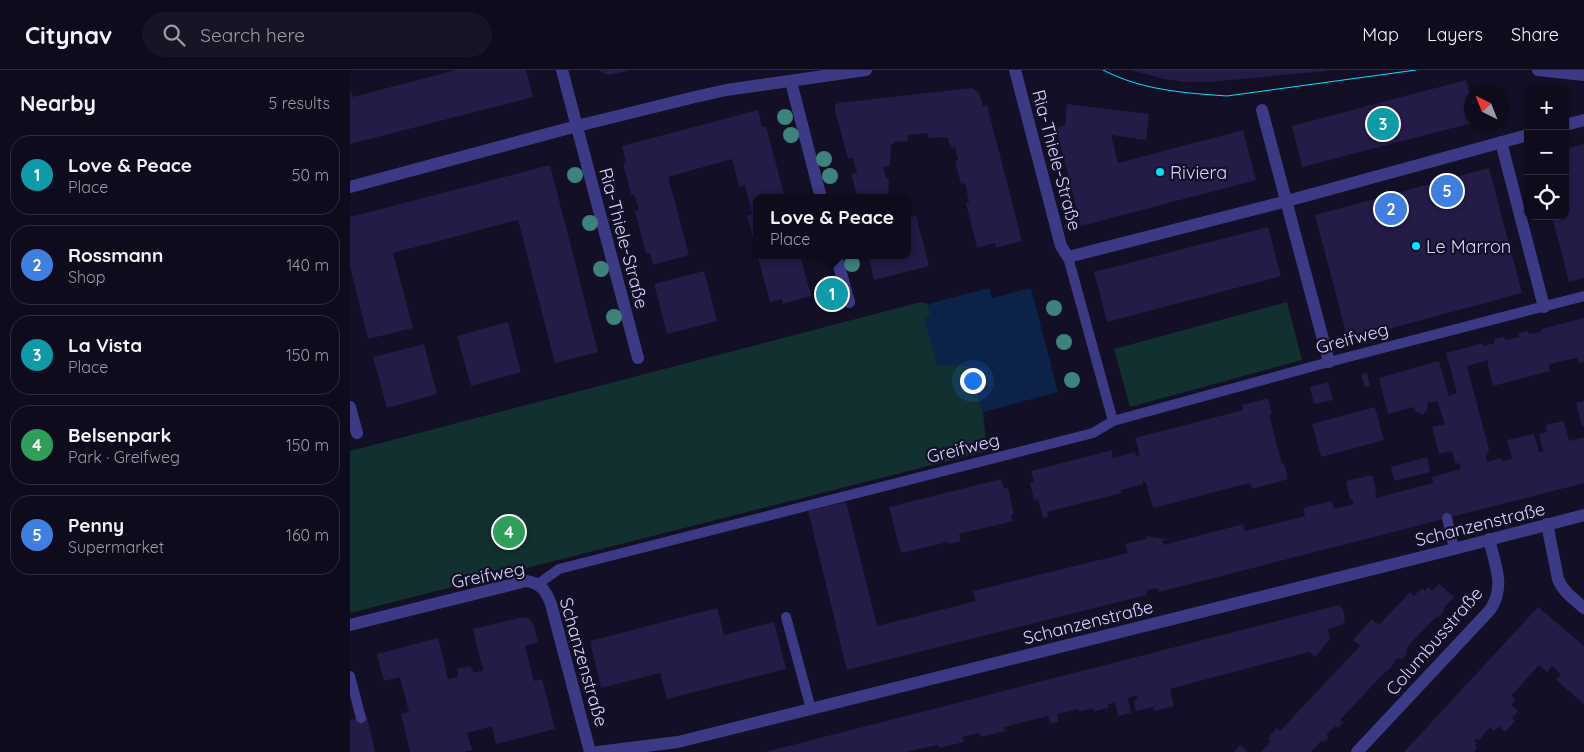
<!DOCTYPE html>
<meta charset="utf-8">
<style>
:root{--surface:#0e0b1c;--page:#171425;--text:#f1f3f6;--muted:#9b9ba3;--line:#2e2b3b;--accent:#1a73e8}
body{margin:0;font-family:Quicksand,sans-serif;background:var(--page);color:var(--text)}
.controls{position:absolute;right:15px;top:15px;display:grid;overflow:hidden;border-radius:10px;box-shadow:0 1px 4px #0004}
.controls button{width:45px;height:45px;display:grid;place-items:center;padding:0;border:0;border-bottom:1px solid var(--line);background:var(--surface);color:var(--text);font:25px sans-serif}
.compass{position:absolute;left:1114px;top:15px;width:45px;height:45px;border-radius:50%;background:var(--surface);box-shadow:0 1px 4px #0004;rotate:317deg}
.you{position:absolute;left:622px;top:310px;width:18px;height:18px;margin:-12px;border:4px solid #fff;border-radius:50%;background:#1a73e8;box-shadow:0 0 0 8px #1a73e833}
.badge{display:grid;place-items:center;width:32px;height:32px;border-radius:50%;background:var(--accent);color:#fff;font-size:16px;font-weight:700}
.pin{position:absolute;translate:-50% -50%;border:2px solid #fff;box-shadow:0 1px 5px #0006}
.popup{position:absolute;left:403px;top:124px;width:158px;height:65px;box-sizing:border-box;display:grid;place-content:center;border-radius:10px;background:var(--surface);filter:drop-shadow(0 1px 4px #0005);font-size:16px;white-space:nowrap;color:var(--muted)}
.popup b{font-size:19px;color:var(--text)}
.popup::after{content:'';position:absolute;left:50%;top:100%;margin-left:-10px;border:10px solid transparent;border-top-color:var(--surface)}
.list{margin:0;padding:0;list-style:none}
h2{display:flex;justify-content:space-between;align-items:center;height:65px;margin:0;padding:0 20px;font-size:21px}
h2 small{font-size:16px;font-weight:400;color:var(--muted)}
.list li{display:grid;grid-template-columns:32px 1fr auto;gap:15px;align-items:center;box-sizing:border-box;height:80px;margin:0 10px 10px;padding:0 10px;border:1px solid var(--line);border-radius:20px}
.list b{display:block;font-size:19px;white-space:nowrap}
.list p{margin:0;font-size:16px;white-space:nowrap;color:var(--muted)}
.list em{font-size:16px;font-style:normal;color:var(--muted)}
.icon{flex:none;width:28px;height:28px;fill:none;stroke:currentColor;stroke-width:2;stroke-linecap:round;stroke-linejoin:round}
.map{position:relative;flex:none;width:1234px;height:682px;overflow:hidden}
header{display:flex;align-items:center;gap:30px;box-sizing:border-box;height:70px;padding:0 25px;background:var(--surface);border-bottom:1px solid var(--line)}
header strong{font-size:24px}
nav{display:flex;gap:28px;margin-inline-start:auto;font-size:18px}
.search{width:350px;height:45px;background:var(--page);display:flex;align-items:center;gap:12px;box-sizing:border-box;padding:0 18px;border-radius:28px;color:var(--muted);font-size:19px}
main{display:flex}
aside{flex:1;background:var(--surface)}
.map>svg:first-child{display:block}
.green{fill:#12302f}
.water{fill:#0c2248}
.building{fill:#241b47}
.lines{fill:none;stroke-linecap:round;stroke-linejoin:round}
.service{stroke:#3d3a85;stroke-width:10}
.pedestrian{stroke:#3d3a85;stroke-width:12}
.minor{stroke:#3d3a85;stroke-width:12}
.tertiary{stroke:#3d3a85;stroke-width:12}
.tram{stroke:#00e5ff;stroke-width:1}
.tree{fill:#3d827b}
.poi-dot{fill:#00e5ff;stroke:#130f26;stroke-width:2}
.labels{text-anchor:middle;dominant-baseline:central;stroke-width:4.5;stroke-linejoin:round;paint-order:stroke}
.street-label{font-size:18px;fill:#d9d4ff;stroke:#130f26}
.poi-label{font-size:18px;fill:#d9d4ff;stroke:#130f26;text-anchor:start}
</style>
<header>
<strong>Citynav</strong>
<div class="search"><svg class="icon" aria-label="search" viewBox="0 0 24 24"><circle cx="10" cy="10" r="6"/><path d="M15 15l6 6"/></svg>Search here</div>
<nav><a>Map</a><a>Layers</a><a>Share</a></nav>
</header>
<main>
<aside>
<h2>Nearby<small>5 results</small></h2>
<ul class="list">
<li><span class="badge" style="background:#0f9aa8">1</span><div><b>Love &amp; Peace</b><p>Place</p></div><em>50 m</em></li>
<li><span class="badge" style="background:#3f7fe0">2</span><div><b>Rossmann</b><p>Shop</p></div><em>140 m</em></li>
<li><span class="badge" style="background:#0f9aa8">3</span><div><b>La Vista</b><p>Place</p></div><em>150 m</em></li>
<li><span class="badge" style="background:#2e9e5b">4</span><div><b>Belsenpark</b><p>Park · Greifweg</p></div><em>150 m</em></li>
<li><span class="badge" style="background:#3f7fe0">5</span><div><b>Penny</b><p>Supermarket</p></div><em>160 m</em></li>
</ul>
</aside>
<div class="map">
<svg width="1234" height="682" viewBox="0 0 1234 682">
<rect width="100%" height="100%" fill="#130f26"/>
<g class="green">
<polygon points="571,232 578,234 581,245 574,247 619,296 633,342 637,381 0,543 0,381"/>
<polygon points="937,232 952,290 780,337 764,279"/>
</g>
<polygon class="water" points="639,218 642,228 681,218 708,322 633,342 619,296 587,295 574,247 581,245 578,234"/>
<g class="building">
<polygon points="106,0 176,0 183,27 0,74 0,19 3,27"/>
<polygon points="249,0 277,0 277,1 259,5 254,4"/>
<polygon points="781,0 977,0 977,1 859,12 834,12 814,9"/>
<polygon points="1116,10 1122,31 1122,53 952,97 942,56"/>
<polygon points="622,18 629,23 633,36 637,35 672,171 646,178 645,173 627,178 616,133 619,132 615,113 611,114 605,91 608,90 605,77 601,78 597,67 579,68 578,63 569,64 557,65 558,71 544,72 541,76 540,96 533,97 536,108 539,109 538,128 508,128 501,104 507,103 503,88 498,89 485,40 485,35 488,33"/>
<polygon points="717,34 799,44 796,70 761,65 768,93 893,60 906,110 731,156 706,58 715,55"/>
<polygon points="408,40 412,57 416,56 435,128 407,128 407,171 404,172 397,146 402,144 395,115 389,117 382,89 318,107 339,185 303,195 300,183 296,184 285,141 289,140 284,124 281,125 273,94 276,93 272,76"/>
<polygon points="1234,74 1234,208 1219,212 1202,146 1215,146 1215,79"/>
<polygon points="200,95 248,282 205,293 168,150 43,183 63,258 18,269 0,197 0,147"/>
<polygon points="1139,98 1172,223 998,270 965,145"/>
<polygon points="566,146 579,196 524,210 519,189 523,187 523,185 557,185 557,148"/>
<polygon points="918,157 931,206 757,252 744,202"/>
<polygon points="413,185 450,185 461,226 433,234 432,229 420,232 408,188 414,187"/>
<polygon points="354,201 367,251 317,264 304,214"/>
<polygon points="1234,248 1234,292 1229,293 1227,288 1199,294 1200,301 1143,316 1137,290 1117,296 1139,380 1136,387 1137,392 1151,388 1152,391 1162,389 1157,370 1184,364 1189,382 1193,381 1189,364 1197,362 1195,355 1214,351 1219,371 1234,367 1234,413 809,522 808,518 802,519 796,521 797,525 497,600 458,441 496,432 527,556 626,531 623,521 778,483 775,474 796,469 795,466 816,469 816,471 812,470 814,475 893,454 895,461 955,446 953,438 982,431 984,439 1004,434 1002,429 1000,429 996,411 1022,405 1027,423 1025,423 1026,428 1083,413 1082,407 1111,399 1109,393 1105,394 1102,381 1089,384 1082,357 1095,354 1087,331 1077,333 1078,338 1073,345 1065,341 1063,337 1038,344 1029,308 1089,291 1099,326 1107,323 1096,283 1133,273 1133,276 1145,273 1144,269 1154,267 1156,270 1169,267 1168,263 1178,261 1179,264 1191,262 1191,259"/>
<polygon points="158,252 171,302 121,316 107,266"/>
<polygon points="74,274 87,324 37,338 23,287"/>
<polygon points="1017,303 1020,316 1015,317 1011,304"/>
<polygon points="978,312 983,330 964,334 960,317"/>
<polygon points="918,328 922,345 919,345 932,394 934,393 938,409 902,419 900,413 803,438 796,412 794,412 793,409 793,414 771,420 772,423 697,442 698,447 693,448 688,429 684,430 680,413 684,411 681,401 762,380 763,388 785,382 786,386 790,385 785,368 893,340 892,335"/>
<polygon points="1234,331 1234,357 1232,356 1226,333"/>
<polygon points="1025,337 1034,370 971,387 962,354"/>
<polygon points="1077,387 1080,402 1044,411 1041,397"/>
<polygon points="651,409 654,418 658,418 664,444 661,445 663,451 609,464 611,471 598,474 598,472 551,483 539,437"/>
<polygon points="1089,514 1104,527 1094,538 1094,541 1089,547 1086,547 1058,576 1056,580 1057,583 1052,589 1047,588 1039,600 1035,602 990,650 993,653 988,658 986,656 980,661 977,664 978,669 974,672 971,671 961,682 911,682 921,671 918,668 927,658 930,661 1010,576 1003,570 1022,549 1029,555 1060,522 1064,526 1072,518 1075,521 1079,517 1082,521"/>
<polygon points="989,535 993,539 995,550 992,555 978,559 980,569 965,587 959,582 820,619 824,636 804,641 803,637 786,641 784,632 788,628 786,625 778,628 781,643 768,646 765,633 758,634 758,638 745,641 743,638 729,642 728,639 707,644 709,652 700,653 698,646 654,657 655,661 630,667 629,663 612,667 614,672 589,678 588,675 555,682 415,682"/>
<polygon points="1188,537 1234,576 1234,634 1206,610 1211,604 1202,596 1197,602 1189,595 1161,626 1166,630 1161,635 1168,641 1162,648 1165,651 1155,662 1149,656 1144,661 1140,657 1129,670 1127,668 1124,671 1127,673 1125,676 1127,678 1123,682 1054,682"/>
<polygon points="367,538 374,565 424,552 436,599 317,629 310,603 251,618 240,571"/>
<polygon points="174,547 178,548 183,553 188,572 175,576 184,611 192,609 205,659 146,674 142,656 117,663 122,680 113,682 60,682 51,644 59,642 50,607 34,611 27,584 88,568 98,609 107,607 108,604 107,599 121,596 122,600 125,603 133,600 123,559"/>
<polygon points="17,646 25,682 0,682 0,650"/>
<polygon points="890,675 898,682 884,682"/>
</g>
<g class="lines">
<g class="service">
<polyline points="718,187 763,351"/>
<polyline points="1097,448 1104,479"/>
<polyline points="188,514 209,499 743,363 763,351 979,292 1234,226"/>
<polyline points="436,547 461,639"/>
<polyline points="0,606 11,648"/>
</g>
<g class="pedestrian">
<polyline points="441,12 471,128"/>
<polyline points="912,40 979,292"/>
<polyline points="1215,55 1234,50"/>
<polyline points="1151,72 1194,237"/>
<polyline points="486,185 499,232"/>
<polyline points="718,187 937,131 1178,65"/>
</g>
<g class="minor">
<polyline points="212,0 288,288"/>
<polyline points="665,0 711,176 718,187"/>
<polyline points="0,117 227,56 345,27 376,20 516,0"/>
<polyline points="0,337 7,363"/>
<path d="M 1197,454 L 1208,509 C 1213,522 1224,529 1234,538"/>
<path d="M 0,555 L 176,511 C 191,513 196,521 201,534 L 240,682"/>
<polyline points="248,682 328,672 1104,479 1234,445"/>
<path d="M 1007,682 L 1140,540 C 1156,516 1145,495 1139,469"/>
</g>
<polyline class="tertiary" points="1188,0 1234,5"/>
<path class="tram" d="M 753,0 C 791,20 834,23 877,26 L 1066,0"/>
</g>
<g class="tree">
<circle cx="435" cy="47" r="8"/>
<circle cx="441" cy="65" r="8"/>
<circle cx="474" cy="89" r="8"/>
<circle cx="225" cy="105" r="8"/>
<circle cx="480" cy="106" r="8"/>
<circle cx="240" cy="153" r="8"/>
<circle cx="502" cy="194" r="8"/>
<circle cx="251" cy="199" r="8"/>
<circle cx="704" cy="238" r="8"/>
<circle cx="264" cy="247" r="8"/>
<circle cx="714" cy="272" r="8"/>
<circle cx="722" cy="310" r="8"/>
</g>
<g class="poi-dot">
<circle cx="810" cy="102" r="5"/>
<circle cx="1066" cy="176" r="5"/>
</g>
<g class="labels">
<g class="street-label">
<text transform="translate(707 90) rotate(75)">Ria-Thiele-Straße</text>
<text transform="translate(274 168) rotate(75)">Ria-Thiele-Straße</text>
<text transform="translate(1002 268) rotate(-15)">Greifweg</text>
<text transform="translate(613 378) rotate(-14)">Greifweg</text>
<text transform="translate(1130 454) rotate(-14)">Schanzenstraße</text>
<text transform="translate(138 505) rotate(-11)">Greifweg</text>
<text transform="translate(738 552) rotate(-14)">Schanzenstraße</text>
<text transform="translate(1084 571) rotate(-49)">Columbusstraße</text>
<text transform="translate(234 592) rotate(74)">Schanzenstraße</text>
</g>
<g class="poi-label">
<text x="820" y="102">Riviera</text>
<text x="1076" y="176">Le Marron</text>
</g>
</g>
</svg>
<div class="controls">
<button>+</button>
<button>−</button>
<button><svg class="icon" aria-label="locate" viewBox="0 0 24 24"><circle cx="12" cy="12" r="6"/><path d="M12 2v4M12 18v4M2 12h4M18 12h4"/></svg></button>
</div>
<svg class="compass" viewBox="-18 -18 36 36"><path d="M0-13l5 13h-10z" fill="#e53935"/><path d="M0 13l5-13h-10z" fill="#9b9ba3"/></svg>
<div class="you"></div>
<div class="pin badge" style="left:482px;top:224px;background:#0f9aa8">1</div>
<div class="popup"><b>Love &amp; Peace</b>Place</div>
<div class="pin badge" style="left:1041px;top:139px;background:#3f7fe0">2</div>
<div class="pin badge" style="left:1033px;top:54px;background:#0f9aa8">3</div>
<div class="pin badge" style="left:159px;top:462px;background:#2e9e5b">4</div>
<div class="pin badge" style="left:1097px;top:121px;background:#3f7fe0">5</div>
</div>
</main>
